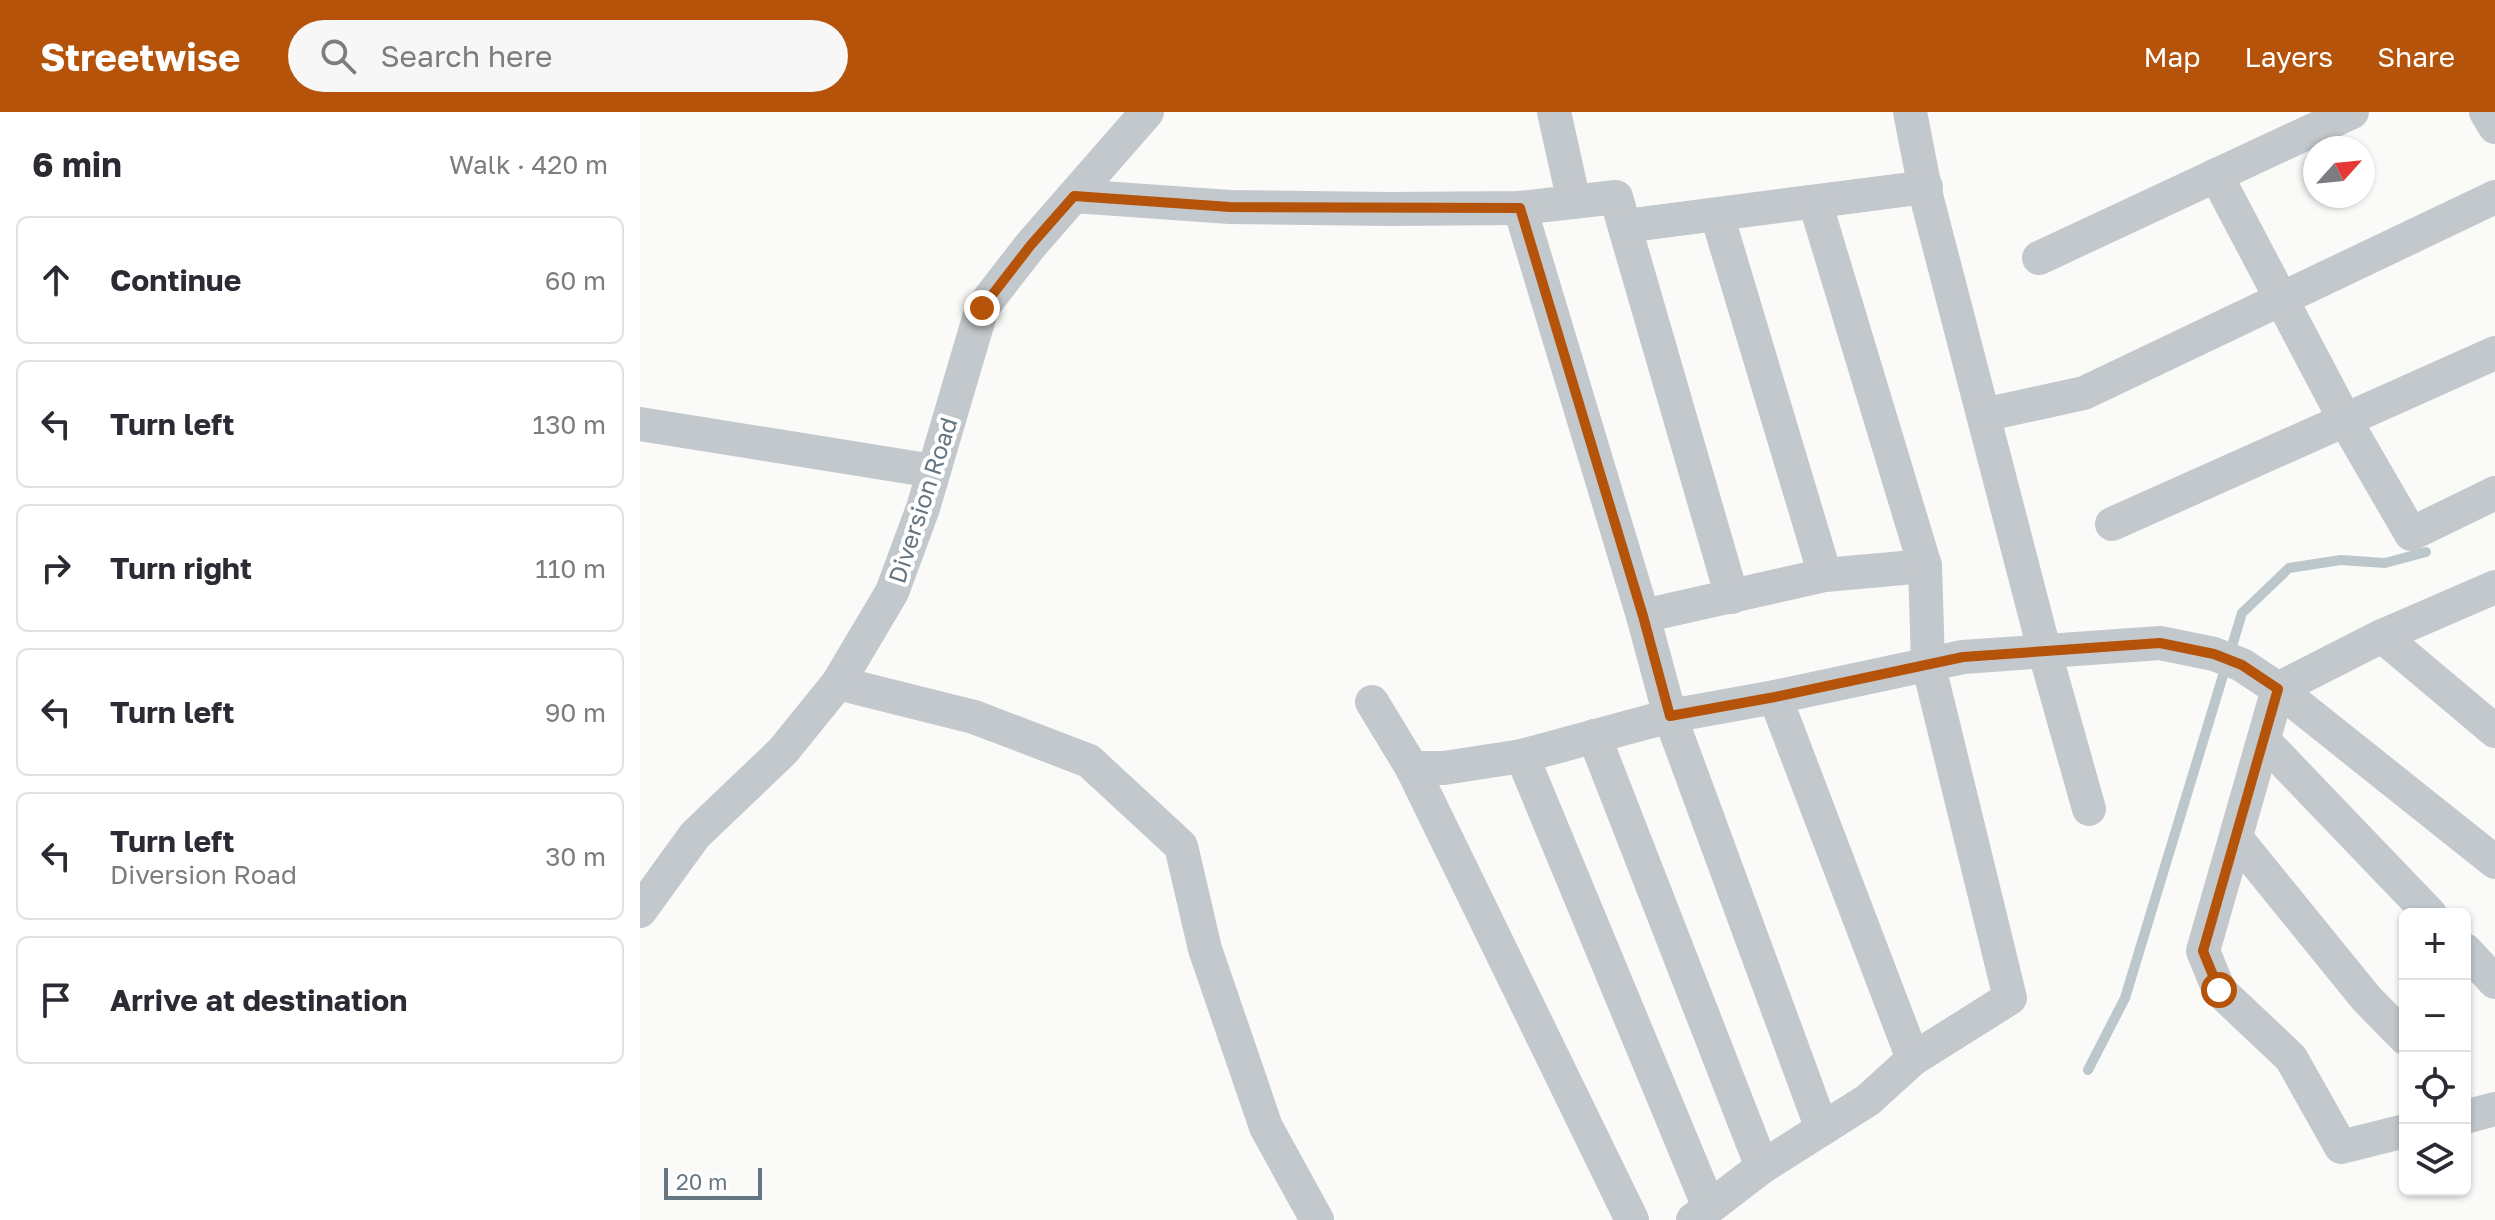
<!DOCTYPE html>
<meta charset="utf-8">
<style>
:root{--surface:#fff;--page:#f7f7f7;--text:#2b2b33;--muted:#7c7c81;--line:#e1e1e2;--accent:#b45309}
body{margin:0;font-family:"Golos Text",sans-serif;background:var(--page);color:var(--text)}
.controls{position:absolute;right:24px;bottom:24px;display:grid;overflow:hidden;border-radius:12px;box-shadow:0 2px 6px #0004}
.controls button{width:72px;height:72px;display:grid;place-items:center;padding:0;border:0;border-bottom:2px solid var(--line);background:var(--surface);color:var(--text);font:40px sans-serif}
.compass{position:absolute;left:1663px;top:24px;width:72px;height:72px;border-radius:50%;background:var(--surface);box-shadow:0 2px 6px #0004;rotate:63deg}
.scale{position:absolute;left:24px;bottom:20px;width:98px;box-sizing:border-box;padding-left:8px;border:4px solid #657683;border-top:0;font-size:22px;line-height:28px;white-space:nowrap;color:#657683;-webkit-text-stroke:6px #fff;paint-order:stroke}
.stop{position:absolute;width:24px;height:24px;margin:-18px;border:6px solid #b45309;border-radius:50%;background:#fff}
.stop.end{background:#b45309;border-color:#fff;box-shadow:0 2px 8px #0008}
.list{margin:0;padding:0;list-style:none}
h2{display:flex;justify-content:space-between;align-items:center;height:104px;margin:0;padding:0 32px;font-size:34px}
h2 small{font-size:26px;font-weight:400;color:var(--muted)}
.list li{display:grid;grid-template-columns:52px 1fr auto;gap:24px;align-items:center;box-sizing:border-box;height:128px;margin:0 16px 16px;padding:0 16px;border:2px solid var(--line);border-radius:12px}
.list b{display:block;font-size:30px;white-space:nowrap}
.list p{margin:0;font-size:26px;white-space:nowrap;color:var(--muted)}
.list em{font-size:26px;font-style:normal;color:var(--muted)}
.icon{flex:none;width:44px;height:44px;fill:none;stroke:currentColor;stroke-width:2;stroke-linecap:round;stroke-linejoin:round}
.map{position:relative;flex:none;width:1855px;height:1108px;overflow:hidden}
header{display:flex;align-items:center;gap:48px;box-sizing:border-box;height:112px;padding:0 40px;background:var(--accent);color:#fff}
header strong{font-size:38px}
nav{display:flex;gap:44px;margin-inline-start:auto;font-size:28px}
.search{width:560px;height:72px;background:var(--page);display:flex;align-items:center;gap:20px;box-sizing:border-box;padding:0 28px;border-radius:44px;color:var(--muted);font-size:30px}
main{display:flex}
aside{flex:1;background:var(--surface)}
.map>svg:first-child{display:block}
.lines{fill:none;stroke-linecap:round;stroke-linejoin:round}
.stream{stroke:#bbc7cb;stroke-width:10}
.minor{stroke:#c3c8cc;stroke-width:34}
.route{stroke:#b45309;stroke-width:10}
.labels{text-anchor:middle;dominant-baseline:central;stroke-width:8;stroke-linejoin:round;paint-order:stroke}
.street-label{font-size:24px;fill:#657683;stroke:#fff}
</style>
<header>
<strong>Streetwise</strong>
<div class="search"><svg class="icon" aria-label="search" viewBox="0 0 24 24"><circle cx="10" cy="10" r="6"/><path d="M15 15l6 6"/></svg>Search here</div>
<nav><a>Map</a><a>Layers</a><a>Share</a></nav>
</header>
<main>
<aside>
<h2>6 min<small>Walk · 420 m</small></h2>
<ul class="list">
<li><svg class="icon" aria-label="ahead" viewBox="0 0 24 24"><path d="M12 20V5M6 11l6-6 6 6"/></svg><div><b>Continue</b></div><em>60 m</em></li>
<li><svg class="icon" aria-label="left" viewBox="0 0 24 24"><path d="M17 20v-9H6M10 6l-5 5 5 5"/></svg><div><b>Turn left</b></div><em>130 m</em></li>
<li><svg class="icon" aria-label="right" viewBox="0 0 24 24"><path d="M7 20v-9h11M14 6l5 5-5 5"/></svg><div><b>Turn right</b></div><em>110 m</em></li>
<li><svg class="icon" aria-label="left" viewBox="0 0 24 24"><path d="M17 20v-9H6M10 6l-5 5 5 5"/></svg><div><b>Turn left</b></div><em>90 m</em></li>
<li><svg class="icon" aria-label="left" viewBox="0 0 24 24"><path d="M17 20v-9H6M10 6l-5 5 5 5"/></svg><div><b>Turn left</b><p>Diversion Road</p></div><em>30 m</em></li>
<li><svg class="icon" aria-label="arrive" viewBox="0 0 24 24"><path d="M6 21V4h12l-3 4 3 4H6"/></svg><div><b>Arrive at destination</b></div></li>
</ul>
</aside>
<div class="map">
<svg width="1855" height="1108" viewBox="0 0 1855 1108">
<rect width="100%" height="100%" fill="#fafaf8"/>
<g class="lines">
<polyline class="stream" points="1448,958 1485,886 1602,501 1649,456 1701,448 1745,451 1786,440"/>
<g class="minor">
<polyline points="914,0 934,90"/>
<polyline points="1270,0 1287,87 1405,541 1449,697"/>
<polyline points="1846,0 1855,15"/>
<polyline points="1576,63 1705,308 1771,422 1855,381"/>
<polyline points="434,84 590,95 749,97 880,96 976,85 1092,485"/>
<polyline points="880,96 1003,504 1030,604 1182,1017"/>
<polyline points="1077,103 1185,463"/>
<polyline points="985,114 1286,75"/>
<polyline points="1399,146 1712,0"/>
<polyline points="1343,303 1444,281 1855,85"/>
<polyline points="0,312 293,359"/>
<polyline points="1472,412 1855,241"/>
<polyline points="1003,504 1185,463 1285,454"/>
<polyline points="1742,524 1855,619"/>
<polyline points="198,571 334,605 449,649 541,734 565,837 626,1015 677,1108"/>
<polyline points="1135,585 1273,947"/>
<polyline points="732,590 772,656 992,1108"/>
<polyline points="954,624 1122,1055"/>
<polyline points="1624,629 1790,802"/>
<polyline points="882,644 1069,1095"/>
<polyline points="772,656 804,656 882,644 1030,604 1135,585 1323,545 1520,531 1574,542 1602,553 1638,577 1855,750"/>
<polyline points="1596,726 1726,886 1765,926"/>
<polyline points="0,799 55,723 143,639 198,571 252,480 283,396 342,196 390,134 507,0"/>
<polyline points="1825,838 1855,870"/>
<polyline points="1825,1005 1855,997"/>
<polyline points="1765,1019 1701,1035 1651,946 1579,878 1563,839 1638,577 1742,524 1855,475"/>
<polyline points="1053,1108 1122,1055 1228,988 1273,947 1370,886 1288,551 1285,454 1175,90"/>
</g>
</g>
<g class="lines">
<polyline class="route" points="342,196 390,134 434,84 590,95 880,96 1003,504 1030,604 1135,585 1323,545 1520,531 1574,542 1602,553 1638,577 1563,839 1579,878"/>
</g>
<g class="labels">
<g class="street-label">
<text transform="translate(282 388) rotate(-72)">Diversion Road</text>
</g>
</g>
</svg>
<div class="controls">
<button>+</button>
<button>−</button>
<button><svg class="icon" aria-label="locate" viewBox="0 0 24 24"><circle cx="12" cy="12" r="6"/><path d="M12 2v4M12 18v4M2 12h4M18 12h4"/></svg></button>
<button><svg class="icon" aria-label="layers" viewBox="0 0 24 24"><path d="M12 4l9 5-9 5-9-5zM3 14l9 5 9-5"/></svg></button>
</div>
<svg class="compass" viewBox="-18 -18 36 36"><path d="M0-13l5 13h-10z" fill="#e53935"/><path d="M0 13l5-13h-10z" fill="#7c7c81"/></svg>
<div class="scale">20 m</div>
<div class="stop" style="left:1579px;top:878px"></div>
<div class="stop end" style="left:342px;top:196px"></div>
</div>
</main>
